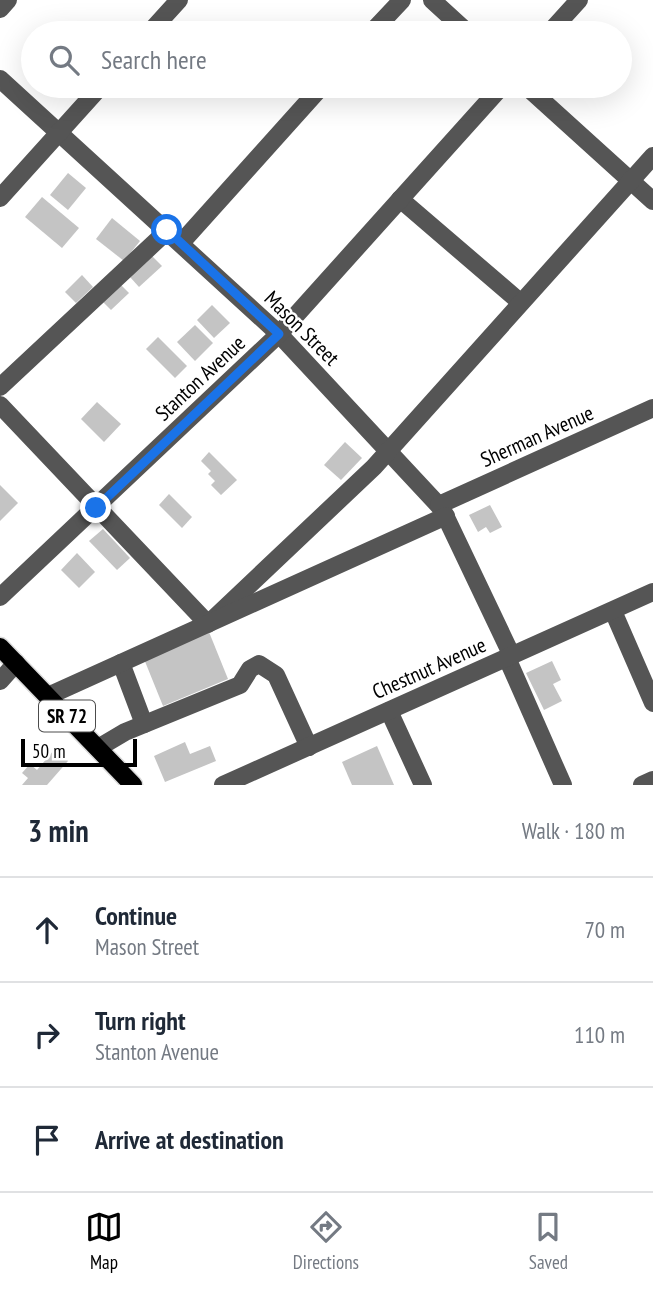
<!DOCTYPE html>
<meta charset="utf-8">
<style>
:root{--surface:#fff;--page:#f6f6f7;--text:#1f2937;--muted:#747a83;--line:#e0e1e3;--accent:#000}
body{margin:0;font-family:"PT Sans Narrow",sans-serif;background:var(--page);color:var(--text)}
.scale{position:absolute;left:21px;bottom:18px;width:116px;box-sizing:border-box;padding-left:7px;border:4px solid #000;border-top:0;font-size:19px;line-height:24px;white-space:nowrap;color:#000;-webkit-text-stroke:5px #fff;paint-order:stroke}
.stop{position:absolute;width:21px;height:21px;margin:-16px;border:5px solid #1a73e8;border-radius:50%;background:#fff}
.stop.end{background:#1a73e8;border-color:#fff;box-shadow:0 2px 7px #0008}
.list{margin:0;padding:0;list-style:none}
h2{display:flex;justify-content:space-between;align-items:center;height:91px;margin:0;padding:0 28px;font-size:30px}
h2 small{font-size:23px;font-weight:400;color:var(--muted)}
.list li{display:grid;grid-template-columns:46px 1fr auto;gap:21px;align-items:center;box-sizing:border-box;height:105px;padding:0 28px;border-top:2px solid var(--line)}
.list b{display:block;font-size:26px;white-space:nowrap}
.list p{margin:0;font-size:23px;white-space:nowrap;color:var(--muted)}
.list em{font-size:23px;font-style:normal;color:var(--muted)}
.icon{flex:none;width:38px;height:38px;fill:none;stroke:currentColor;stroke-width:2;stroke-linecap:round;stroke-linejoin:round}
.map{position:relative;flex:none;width:653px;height:785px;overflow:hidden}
.search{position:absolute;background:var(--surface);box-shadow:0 7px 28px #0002;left:21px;right:21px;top:21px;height:77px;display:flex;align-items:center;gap:18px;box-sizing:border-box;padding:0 24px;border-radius:38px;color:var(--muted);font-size:26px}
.sheet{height:406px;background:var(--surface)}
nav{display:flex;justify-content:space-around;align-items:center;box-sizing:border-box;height:98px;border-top:2px solid var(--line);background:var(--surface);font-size:19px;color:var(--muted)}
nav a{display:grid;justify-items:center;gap:4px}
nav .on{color:var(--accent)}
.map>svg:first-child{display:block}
.building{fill:#c4c4c4}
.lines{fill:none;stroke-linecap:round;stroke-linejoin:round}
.major-casing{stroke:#dbdbdb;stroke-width:21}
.minor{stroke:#555;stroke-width:18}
.major{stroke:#000;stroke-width:18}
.route{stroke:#1a73e8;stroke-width:9}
.labels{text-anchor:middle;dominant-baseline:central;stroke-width:5;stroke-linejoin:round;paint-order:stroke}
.shield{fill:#fff;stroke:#4c4c4c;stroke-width:2}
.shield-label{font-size:19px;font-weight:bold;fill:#000}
.street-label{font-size:21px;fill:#000;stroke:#fff}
</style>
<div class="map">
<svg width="653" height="785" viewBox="0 0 653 785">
<rect width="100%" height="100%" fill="#fff"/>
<g class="building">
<polygon points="68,173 86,188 68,210 50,195"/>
<polygon points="42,197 79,228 62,248 25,217"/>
<polygon points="112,218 140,241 124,261 96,239"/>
<polygon points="152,256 162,266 139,287 130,277"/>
<polygon points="82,275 93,287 76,303 65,292"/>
<polygon points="120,284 129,293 111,310 103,302"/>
<polygon points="212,305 230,323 214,338 197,320"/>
<polygon points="195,325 213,343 195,361 177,342"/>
<polygon points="158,337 187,366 175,378 146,349"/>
<polygon points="97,402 121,424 104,442 81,419"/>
<polygon points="345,442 362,458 341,480 324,465"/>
<polygon points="209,452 237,480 221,495 211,485 215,481 208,474 211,471 201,461"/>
<polygon points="0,485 18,503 0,521"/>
<polygon points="169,494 192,517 182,528 159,505"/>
<polygon points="490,505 502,527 490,533 486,527 478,532 469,515"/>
<polygon points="103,529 130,558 117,570 89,541"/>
<polygon points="77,553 95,572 79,588 61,570"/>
<polygon points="209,632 228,679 163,706 144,659"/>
<polygon points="552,661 561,680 553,684 562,701 544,710 526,673"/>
<polygon points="185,742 190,754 210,746 216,761 165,782 154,756"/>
<polygon points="377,746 394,785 352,785 342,762"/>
<polygon points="54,750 68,761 47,785 22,785 28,778 22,773 30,764 37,770"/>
</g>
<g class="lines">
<g class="major-casing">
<polyline id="major" points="0,647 133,785"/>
</g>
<g class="minor">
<polyline points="432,0 468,33"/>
<polyline points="0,9 8,0"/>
<polyline points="149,33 179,0"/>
<polyline points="371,33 402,0"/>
<polyline points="549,33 579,0"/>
<polyline points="0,79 279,334 442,509 512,656"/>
<polyline points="526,86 653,201"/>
<polyline points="0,198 101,86"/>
<polyline points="400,199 520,302"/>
<polyline points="181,243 322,86"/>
<polyline points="0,387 167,231"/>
<polyline points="0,405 208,624 374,467 653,156"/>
<polyline points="439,505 653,408"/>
<polyline points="0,597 279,334 502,86"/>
<polyline points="613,611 653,703"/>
<polyline points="507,658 563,785"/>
<polyline points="121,663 144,724"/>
<polyline points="0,681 16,663"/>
<polyline points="48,696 446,516"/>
<polyline points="389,711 423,785"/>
<polyline points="98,748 125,732 240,685 250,669 259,664 276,675 309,747"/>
<polyline points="223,785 653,592"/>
<polyline points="642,785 653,780"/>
</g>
<use href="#major" class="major"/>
</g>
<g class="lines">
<polyline class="route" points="96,508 279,334 167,230"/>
</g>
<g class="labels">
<rect class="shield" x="39" y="700.5" width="56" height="31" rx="5"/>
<g class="shield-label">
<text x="67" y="716">SR 72</text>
</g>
<g class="street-label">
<text transform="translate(302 328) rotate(45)">Mason Street</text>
<text transform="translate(200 378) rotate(-43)">Stanton Avenue</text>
<text transform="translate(537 436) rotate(-24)">Sherman Avenue</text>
<text transform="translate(429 668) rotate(-24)">Chestnut Avenue</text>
</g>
</g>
</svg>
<div class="scale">50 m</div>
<div class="stop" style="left:167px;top:230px"></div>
<div class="stop end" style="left:96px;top:508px"></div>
<div class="search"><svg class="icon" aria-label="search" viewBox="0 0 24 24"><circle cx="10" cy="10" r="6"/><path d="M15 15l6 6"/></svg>Search here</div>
</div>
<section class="sheet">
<h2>3 min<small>Walk · 180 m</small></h2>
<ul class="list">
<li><svg class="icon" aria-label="ahead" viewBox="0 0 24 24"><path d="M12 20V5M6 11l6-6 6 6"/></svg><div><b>Continue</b><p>Mason Street</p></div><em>70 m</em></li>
<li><svg class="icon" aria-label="right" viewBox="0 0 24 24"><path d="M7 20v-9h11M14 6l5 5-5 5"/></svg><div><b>Turn right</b><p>Stanton Avenue</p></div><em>110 m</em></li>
<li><svg class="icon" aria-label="arrive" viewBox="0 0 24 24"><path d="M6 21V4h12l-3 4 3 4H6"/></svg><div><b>Arrive at destination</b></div></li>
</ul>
</section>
<nav>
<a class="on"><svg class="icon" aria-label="map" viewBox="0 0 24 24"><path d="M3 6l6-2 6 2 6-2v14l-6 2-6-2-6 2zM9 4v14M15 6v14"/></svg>Map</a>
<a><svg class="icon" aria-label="directions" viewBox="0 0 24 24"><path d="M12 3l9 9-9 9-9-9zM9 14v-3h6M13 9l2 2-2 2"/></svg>Directions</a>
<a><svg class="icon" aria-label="saved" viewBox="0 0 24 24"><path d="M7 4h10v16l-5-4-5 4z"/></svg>Saved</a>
</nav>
